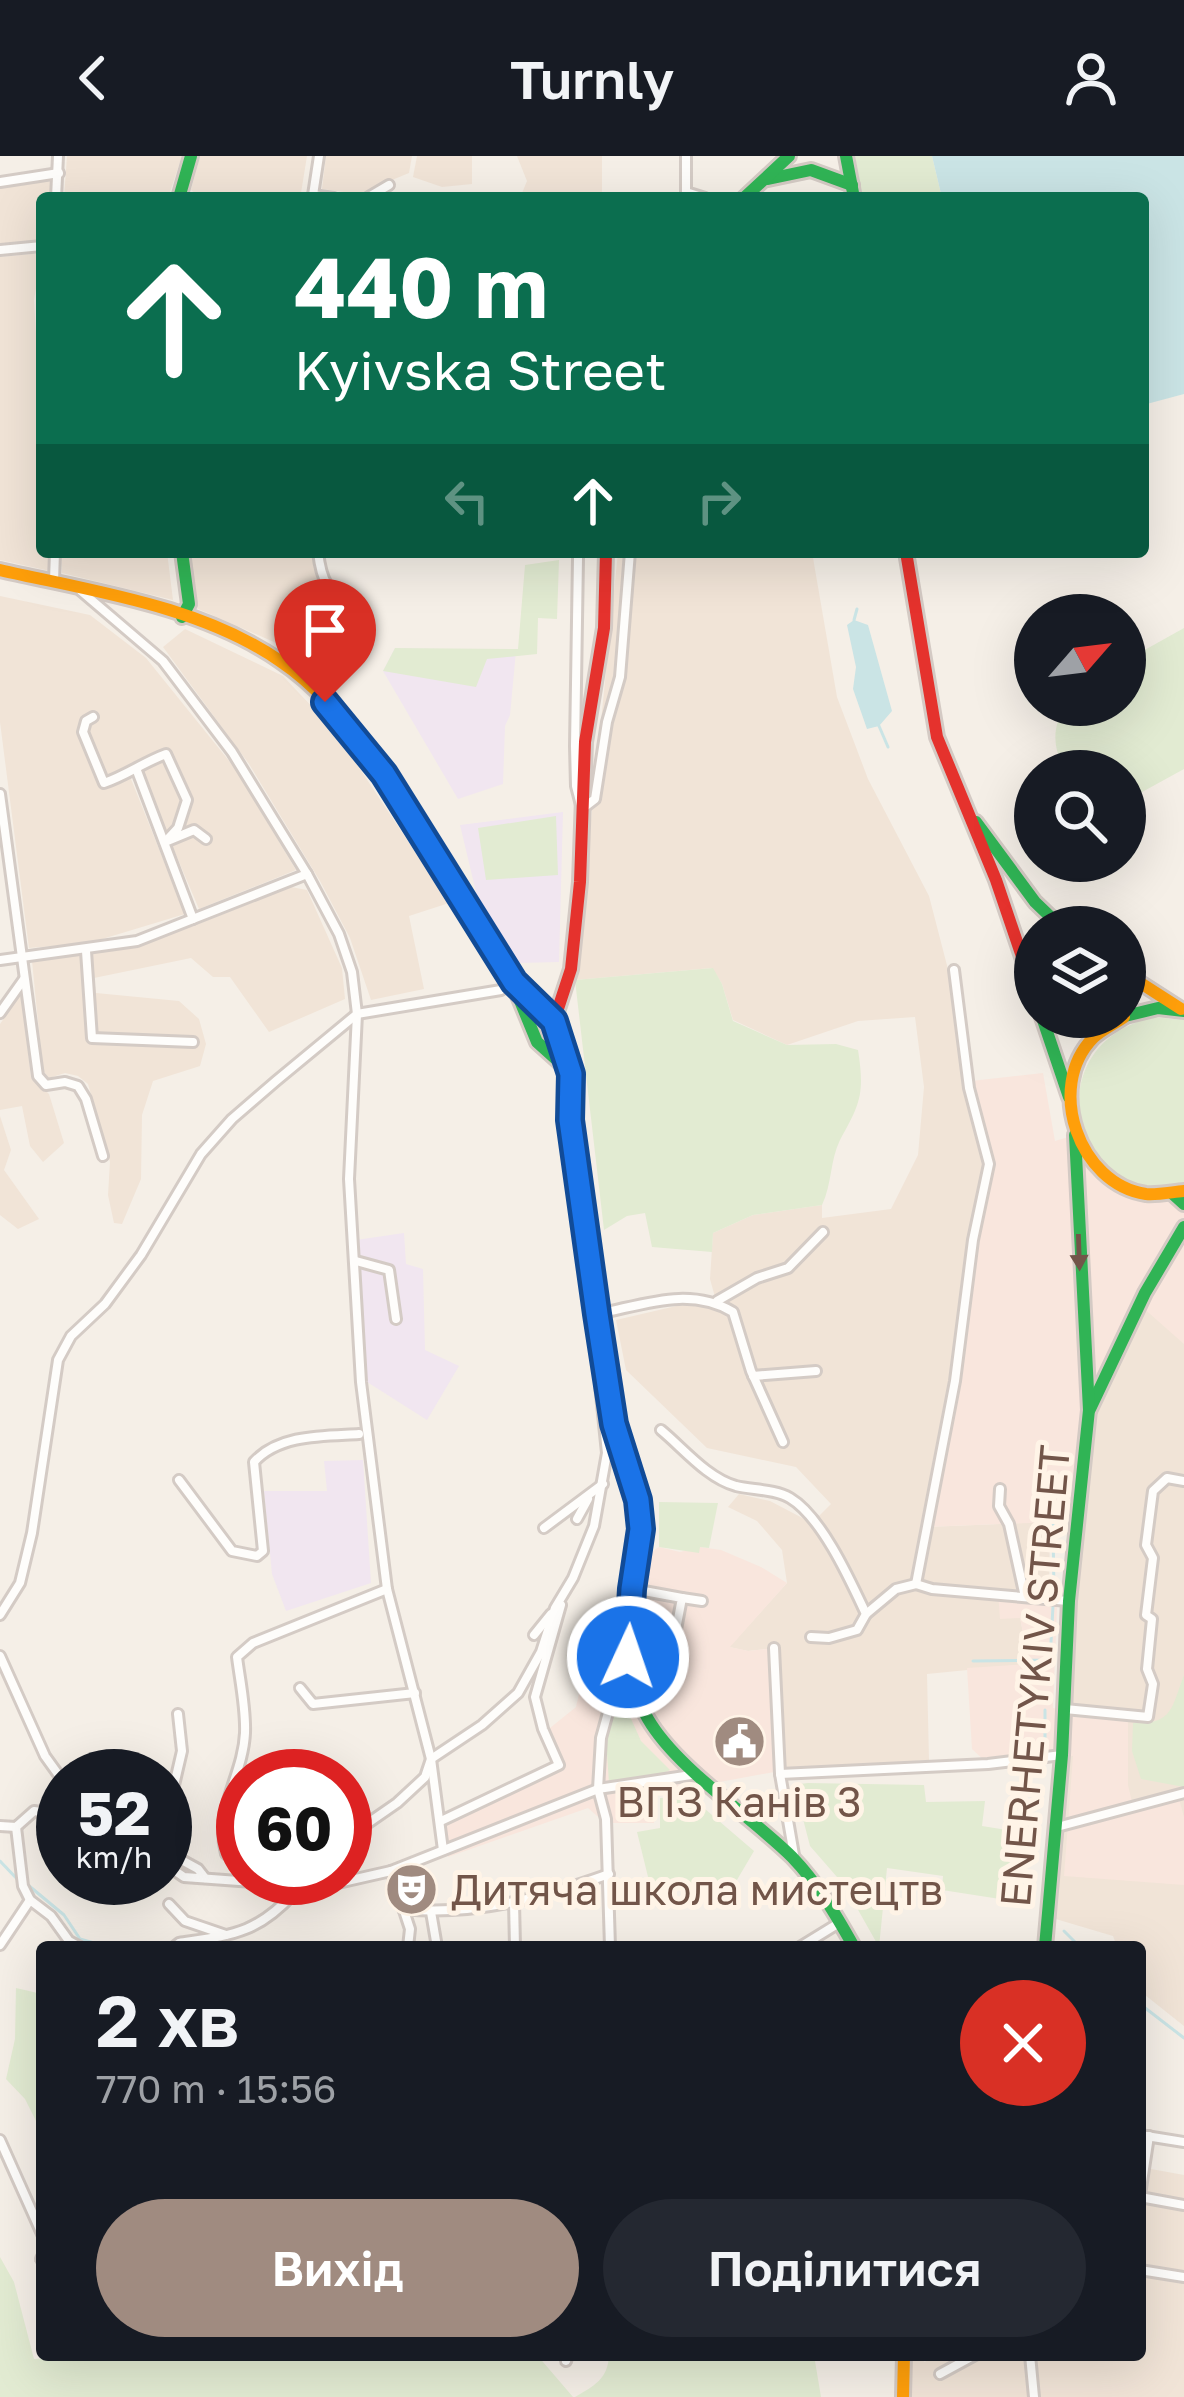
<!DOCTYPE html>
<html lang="uk">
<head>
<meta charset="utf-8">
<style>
  body { margin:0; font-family:"Golos Text",sans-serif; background:#242831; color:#f1f3f6; height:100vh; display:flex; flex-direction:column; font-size:45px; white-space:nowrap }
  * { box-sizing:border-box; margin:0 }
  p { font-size:39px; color:#9ea1a6 }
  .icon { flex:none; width:66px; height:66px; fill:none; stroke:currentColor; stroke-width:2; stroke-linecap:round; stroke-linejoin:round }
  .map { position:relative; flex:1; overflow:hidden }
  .drawer { position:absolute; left:36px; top:1785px; width:1110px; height:420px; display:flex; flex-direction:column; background:#171b24; border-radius:12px; box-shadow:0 12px 48px #0002 }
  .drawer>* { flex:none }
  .guide { position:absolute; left:36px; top:36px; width:1113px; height:366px; border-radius:12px; box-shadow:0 12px 48px #0002; background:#0b6e4f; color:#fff; overflow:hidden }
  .needle { width:78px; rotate:62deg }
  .tools { position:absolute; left:1014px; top:438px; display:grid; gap:24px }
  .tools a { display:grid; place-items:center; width:132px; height:132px; border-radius:50%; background:#171b24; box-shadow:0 12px 48px #0002; font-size:60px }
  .speed { position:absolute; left:36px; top:1593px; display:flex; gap:24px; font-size:60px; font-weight:700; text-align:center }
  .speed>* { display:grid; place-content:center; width:156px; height:156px; border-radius:50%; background:#171b24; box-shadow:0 12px 48px #0002; line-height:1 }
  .speed small { font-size:30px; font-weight:400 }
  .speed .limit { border:18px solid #d22; background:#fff; color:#111 }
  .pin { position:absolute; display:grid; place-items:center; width:102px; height:102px; color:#fff; margin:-123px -51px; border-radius:50% 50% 50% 0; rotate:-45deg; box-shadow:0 0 12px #0007 }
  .pin .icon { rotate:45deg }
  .me { position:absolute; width:132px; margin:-66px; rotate:3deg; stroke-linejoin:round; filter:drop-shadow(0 0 9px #0008) }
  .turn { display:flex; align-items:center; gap:42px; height:252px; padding:0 60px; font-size:54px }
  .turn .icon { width:156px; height:156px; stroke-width:2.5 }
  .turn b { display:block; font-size:84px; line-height:102px }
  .lanes { display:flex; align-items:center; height:114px; padding:0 60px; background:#0003; justify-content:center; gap:60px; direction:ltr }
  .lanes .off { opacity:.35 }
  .round { display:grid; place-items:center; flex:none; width:126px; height:126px; border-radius:63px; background:#242831 }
  .overview { display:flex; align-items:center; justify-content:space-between; height:204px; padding:0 60px }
  h1 { font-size:72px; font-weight:600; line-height:90px }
  .primary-button { display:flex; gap:24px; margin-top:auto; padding:24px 60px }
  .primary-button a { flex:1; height:138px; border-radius:72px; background:#a08b80; color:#fff; font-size:48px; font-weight:600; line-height:138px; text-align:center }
  .primary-button a+a { background:#242831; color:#f1f3f6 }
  header { display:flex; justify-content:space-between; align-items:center; height:156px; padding:0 60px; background:#171b24; font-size:54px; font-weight:600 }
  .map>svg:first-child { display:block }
  .residential { fill:#f1e4d7 }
  .commercial { fill:#f9e6dd }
  .education { fill:#f1e6f0 }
  .green { fill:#e2ebd2 }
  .water { fill:#cae4e5 }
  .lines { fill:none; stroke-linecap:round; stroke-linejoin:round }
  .stream { stroke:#cae4e5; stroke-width:3 }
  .street-casing { stroke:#d4cbc5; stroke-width:14 }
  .fast-casing { stroke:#d4cac4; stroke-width:18 }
  .slow-casing { stroke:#d4cac4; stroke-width:18 }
  .jam-casing { stroke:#d4cac4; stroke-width:18 }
  .street { stroke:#fefdfb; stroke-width:8 }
  .fast { stroke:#30b455; stroke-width:12 }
  .slow { stroke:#ff9f0a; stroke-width:12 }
  .jam { stroke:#e5322d; stroke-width:12 }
  .oneway { fill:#725549 }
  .route-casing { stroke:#114b97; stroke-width:30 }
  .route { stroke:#1a73e8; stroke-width:21 }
  .labels { text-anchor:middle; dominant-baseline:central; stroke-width:10; stroke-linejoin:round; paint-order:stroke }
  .street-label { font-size:42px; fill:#725549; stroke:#fff4e7 }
  .poi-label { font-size:42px; fill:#725549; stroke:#fff4e7 }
</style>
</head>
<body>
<header><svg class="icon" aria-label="back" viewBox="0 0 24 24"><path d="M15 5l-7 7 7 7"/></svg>Turnly<svg class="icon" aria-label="person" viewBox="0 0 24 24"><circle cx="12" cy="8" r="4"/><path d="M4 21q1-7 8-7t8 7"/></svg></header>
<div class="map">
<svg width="1184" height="2241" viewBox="0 0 1184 2241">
  <rect width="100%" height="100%" fill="#f5efe7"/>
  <g class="residential">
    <polygon points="67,0 182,0 168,42 64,42"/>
    <polygon points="200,0 307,0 301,37 297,42 201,42 191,34"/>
    <polygon points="326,0 412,0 409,17 358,38 322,33"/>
    <polygon points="417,0 472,0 472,28 442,31 413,21"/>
    <polygon points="517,0 602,0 602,39 520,42 527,25"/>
    <polygon points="51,25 49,42 42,42 42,84 0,88 0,32"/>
    <polygon points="42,97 34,144 42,278 42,396 49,396 50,415 0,404 0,101"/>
    <polygon points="61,396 167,396 173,444 62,417"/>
    <polygon points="189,396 325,396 321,502 310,511 283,490 196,452"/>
    <polygon points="618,396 812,396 837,541 868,623 929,740 950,821 989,1008 955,1226 926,1371 1050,1366 1049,1439 999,1436 1020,1461 1029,1508 927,1518 929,1604 785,1614 774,1492 748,1495 729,1491 787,1427 782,1394 757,1365 728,1351 739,1338 770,1345 812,1367 831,1348 796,1311 707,1292 626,1214 616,1164 715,1141 710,1123 713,1077 753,1059 822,1049 822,1062 891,1053 918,999 924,931 915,861 858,865 787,889 733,864 722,828 712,812 575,824"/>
    <polygon points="0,440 90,459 146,502 234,611 296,714 199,753 137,607 127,613 185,758 89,787 29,792 0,566"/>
    <polygon points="185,473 283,520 334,574 449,747 409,760 424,833 371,844 350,782 320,725 249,608 163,491"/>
    <polygon points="291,731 307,734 342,812 345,843 269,876 230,821 213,821 191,802 94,822 96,837 179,845 199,863 206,888 200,910 153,925 142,959 141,1023 122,1068 114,1067 108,1039 110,1006 88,928 78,920 65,917 49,922 43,915 32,805 193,770"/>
    <polygon points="21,838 31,921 49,938 64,987 43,1006 30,990 22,950 0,954 0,868"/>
    <polygon points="0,960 11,994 4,1014 39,1063 18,1073 0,1059"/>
    <polygon points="1184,1084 1184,1870 1140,1835 1140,1791 1117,1791 1113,1780 1049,1761 1089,1254 1145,1137"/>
    <polygon points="1140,2011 1184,2019 1184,2241 903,2241 904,2199 915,2199 925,2206 931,2199 1140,2199"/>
  </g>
  <g class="commercial">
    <polygon points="1043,917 1055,985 1075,979 1086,999 1141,1036 1173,1038 1184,1048 1184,1188 1141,1150 1089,1254 1078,1365 925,1371 955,1226 973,1084 989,1008 971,925"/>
    <polygon points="659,1391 680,1396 700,1391 721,1394 761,1411 787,1427 730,1491 748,1495 774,1492 785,1614 654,1638 654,1667 605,1667 588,1652 448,1701 445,1666 556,1615 540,1580 576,1551 587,1503 616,1509 631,1479 648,1398"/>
    <polygon points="998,1436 1049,1439 1057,1452 1053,1552 1128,1560 1128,1629 1132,1646 1178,1639 1184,1661 1184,1729 1064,1720 1073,1600 988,1608 972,1593 967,1512 1029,1508 1020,1462 1000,1463"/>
  </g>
  <g class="education">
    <polygon points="395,492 516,495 510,559 505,570 503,628 458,643 383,515"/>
    <polygon points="563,656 559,806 519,807 480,753 460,669"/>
    <polygon points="404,1077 406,1108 423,1113 425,1194 459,1210 427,1264 364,1224 356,1084"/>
    <polygon points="363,1304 371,1427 286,1455 272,1418 264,1335 327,1335 324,1305"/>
  </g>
  <g class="green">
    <polygon points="855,0 932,0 942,42 861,42"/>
    <polygon points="559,404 557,463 538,462 537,498 487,503 476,531 383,515 395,492 518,493 525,409"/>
    <path d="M 1184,472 L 1184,613 L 1133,641 L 1125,641 L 1125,615 L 1066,615 C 1052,592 1052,572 1065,549 L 1125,549 L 1125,505 Z"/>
    <polygon points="556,660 558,719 486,724 478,672"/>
    <path d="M 713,812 L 722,828 L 733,865 L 787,889 L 836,888 L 858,894 C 865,938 860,948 840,984 C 830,1004 832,1028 822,1049 L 753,1059 L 713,1077 L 712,1096 L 652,1091 L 645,1057 L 627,1060 L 604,1074 L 575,824 Z"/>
    <path d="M 1153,861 L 1184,864 L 1184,1028 C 1077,1055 1028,892 1153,861 Z"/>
    <polygon points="659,1346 718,1347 709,1392 700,1391 699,1397 659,1391"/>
    <path d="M 1184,1519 L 1184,1631 L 1141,1623 L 1132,1595 L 1133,1567 C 1173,1568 1171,1553 1184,1519 Z"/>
    <polygon points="624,1547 641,1585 670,1614 654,1622 609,1626 606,1584 614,1552"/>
    <polygon points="808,1627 924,1629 926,1646 985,1645 982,1670 1039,1679 1038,1690 1009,1707 1000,1743 942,1734 943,1720 887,1712 879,1791 844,1729 810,1690 796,1636 800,1628"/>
    <polygon points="691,1641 754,1695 731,1734 650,1729 637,1676 660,1672 660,1642"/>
    <polygon points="16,1832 42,1838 42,1977 25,1943 6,1923 15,1883"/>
    <polygon points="0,2101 14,2126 34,2203 81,2199 537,2199 573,2241 0,2241"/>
    <path d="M 609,2199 L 814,2199 L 821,2241 L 575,2241 C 594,2230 608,2223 609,2199 Z"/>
  </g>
  <g class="water">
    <polygon points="932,0 1184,0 1184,238 1143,249 1143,42 942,42"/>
    <polygon points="854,464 868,469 892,555 879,570 867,573 853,533 856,511 847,469"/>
  </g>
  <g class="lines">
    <g class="stream">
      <polyline points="854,464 857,453"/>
      <polyline points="879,570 888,591"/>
      <polyline points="1053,1369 1054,1439"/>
      <polyline points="973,1505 1050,1504 1053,1450"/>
      <polyline points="1045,1594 1045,1554"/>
      <polyline points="0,1705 19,1725"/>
      <polyline points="28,1729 64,1759 80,1783 108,1791"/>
      <polyline points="1064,1775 1080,1791"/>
      <polyline points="1140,1848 1184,1882"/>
      <polyline points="909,2241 910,2219"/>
    </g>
    <defs>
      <g id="street">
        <polyline points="686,0 686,36 705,42"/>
        <polyline points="0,26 59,17"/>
        <polyline points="313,39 319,0"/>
        <polyline points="313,39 334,42"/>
        <polyline points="56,42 58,0"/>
        <polyline points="367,42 389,29"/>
        <polyline points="0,94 42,90"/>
        <path d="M 318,396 C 321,422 327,440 354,445"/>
        <polyline points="578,402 575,590 576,630 582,653 595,643 607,566 620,521 630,396"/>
        <polyline points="54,425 55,396"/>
        <polyline points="81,435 163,505 232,596 307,718 339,778 352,816 357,858 349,1023 361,1226 387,1433 431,1603 443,1694"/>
        <path d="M 93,561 L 86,565 L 83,576 L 104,627 C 127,619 144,606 166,598 L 187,644 L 178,672 L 165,686 L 194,674 L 206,683"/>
        <polyline points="137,615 193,763"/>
        <polyline points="0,638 38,920 46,929 65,926 78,930 86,943 103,1000"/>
        <polyline points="86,795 92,882 193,886"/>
        <polyline points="0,804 137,785 307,718"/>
        <polyline points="0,857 24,823"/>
        <polyline points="356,1105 389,1114 396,1163"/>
        <polyline points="717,1145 757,1122 788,1112 823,1076"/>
        <path d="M 597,1158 C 644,1149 689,1130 733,1156 L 751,1215 L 783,1286"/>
        <polyline points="753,1220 816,1215"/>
        <path d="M 661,1274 C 683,1292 707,1322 736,1330 C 752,1334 775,1333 790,1342 C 822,1361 851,1426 866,1458 L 857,1474 L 829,1482 L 811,1481"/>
        <path d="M 179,1324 L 232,1395 L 257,1400 L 263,1395 L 254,1306 C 279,1278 325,1280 359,1278"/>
        <polyline points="1000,1333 999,1350 1009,1368 1025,1441"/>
        <polyline points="577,1363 588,1343"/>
        <polyline points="544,1372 603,1328"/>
        <polyline points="916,1428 955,1225 973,1084 989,1008 969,932 954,814"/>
        <polyline points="916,1428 932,1433 1068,1445"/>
        <polyline points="633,1433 682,1442 674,1484"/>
        <polyline points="682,1442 702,1445"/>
        <polyline points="866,1458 896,1433 916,1428"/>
        <polyline points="0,1459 20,1427 32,1377 58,1204 71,1180 105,1148 141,1099 201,998 232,963 276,925 357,858 501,834 513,826"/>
        <polyline points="534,1479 551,1458"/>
        <polyline points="774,1492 780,1618 794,1699"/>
        <polyline points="0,1500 45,1600 63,1625"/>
        <polyline points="300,1532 313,1548 415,1537"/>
        <polyline points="1065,1553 1148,1561 1153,1528 1147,1513 1152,1463 1146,1459 1153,1402 1146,1389 1153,1335 1167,1322 1184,1325"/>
        <polyline points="780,1618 988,1608 1062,1599"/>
        <polyline points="441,1665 559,1609 543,1573 535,1541 561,1449"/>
        <polyline points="165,1668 182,1595 178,1558"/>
        <polyline points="0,1670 16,1671 34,1655 63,1659"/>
        <polyline points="16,1671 23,1730 30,1744 51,1760 69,1785 80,1791"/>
        <polyline points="1057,1671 1184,1637"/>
        <polyline points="345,1683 397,1647 425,1621 431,1603 482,1569 518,1537 541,1496 555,1452 573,1422 594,1370 607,1297 600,1229 606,1217"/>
        <polyline points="165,1695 198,1713 205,1722"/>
        <path d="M 243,1707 L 226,1698 C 214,1653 243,1620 245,1577 C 246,1552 240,1525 237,1501 L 253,1487 L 387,1433"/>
        <polyline points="165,1708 184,1721 281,1728 294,1737 391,1715 598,1633 698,1618"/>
        <polyline points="391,1715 410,1773 408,1791"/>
        <polyline points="514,1746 515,1791"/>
        <polyline points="169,1748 185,1765 226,1779"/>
        <path d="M 403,1753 C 474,1760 542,1742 609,1718"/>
        <polyline points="431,1756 437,1791"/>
        <polyline points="0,1789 30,1744"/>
        <path d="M 174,1791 L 179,1787 C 231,1779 257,1778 294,1737"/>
        <polyline points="610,1791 606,1663 598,1633 601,1582 618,1520 628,1501"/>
        <polyline points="800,1791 839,1767"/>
        <polyline points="1140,1979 1184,1986"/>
        <polyline points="0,1984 42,2078"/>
        <polyline points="1140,2039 1149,1980"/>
        <polyline points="1140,2041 1184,2049"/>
        <polyline points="41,2103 42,2101"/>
        <polyline points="1140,2114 1184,2121"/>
        <polyline points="1030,2199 1034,2241"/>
        <polyline points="566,2205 568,2199"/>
        <polyline points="940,2218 975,2199"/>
      </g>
      <g id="fast">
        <polyline points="846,0 854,42"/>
        <polyline points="768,23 811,14 852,29"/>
        <polyline points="179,42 191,0"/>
        <polyline points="744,42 789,0"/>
        <polyline points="182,396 189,448 182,461"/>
        <polyline points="370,597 509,818 537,886 567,913"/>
        <polyline points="976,666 1035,746 1061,771"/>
        <path d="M 514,826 C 565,876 572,892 570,964 C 584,1063 595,1163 613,1261 C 620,1300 643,1336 641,1376 C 637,1438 613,1504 648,1563 C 677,1613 751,1660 792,1701 C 818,1728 836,1759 854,1791"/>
        <polyline points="1125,860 1158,852 1184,855"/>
        <polyline points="1042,861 1069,941"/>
        <polyline points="1173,1038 1184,1048"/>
        <polyline points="1090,1253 1145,1137 1184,1071"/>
        <polyline points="1045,1791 1062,1599 1069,1445 1089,1254 1075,979"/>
      </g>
      <g id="slow">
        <path d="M 0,414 C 92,435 201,450 280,505 C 316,529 344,563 370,597"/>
        <polyline points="1125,817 1181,853"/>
        <path d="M 1124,861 C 1114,868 1101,874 1093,882 C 1045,931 1079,1028 1146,1038 C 1158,1039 1172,1036 1184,1035"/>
        <polyline points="903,2241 904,2199"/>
      </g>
      <g id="jam">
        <polyline points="906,396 937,581 996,724 1035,839"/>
        <polyline points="554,865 571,813 580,726 585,586 604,472 606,396"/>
      </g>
    </defs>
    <use href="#street" class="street-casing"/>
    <use href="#fast" class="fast-casing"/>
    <use href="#slow" class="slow-casing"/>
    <use href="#jam" class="jam-casing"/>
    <use href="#street" class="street"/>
    <use href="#fast" class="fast"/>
    <use href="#slow" class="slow"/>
    <use href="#jam" class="jam"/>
  </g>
  <defs><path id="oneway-solid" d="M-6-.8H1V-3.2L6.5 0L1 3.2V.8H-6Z" transform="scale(3)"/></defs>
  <use class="oneway" href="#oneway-solid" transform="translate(1079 1096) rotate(88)"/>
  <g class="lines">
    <defs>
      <polyline id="route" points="325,546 384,618 514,826 554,865 571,918 570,964 597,1158 614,1268 638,1344 641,1373 632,1433 628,1501"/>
    </defs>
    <use href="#route" class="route-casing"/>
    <use href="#route" class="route"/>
  </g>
  <defs>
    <symbol id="civic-disc" viewBox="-11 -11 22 22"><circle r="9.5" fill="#a08b80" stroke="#fff4e7"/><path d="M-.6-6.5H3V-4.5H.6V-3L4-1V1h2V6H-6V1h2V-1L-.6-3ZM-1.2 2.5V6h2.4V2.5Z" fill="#fff"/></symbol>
    <symbol id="theatre-disc" viewBox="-11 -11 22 22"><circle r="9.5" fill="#a08b80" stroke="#fff4e7"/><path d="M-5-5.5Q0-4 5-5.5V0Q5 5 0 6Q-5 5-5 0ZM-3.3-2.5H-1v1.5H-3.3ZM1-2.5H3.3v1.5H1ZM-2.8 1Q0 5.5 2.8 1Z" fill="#fff"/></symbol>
  </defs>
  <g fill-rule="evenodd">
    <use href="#civic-disc" x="710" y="1556" width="59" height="59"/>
    <use href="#theatre-disc" x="382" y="1704" width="59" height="59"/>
  </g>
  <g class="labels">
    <g class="street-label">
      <text transform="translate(1034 1520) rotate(-85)">ENERHETYKIV STREET</text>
    </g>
    <g class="poi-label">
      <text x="739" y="1645">ВПЗ Канів 3</text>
      <text x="451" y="1733" text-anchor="start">Дитяча школа мистецтв</text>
    </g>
  </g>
</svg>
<div class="tools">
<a><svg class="needle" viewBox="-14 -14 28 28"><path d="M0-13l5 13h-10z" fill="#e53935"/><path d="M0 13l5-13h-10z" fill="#9ea1a6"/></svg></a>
<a><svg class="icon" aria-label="search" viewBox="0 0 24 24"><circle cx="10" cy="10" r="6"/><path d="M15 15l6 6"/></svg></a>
<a><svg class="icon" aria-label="layers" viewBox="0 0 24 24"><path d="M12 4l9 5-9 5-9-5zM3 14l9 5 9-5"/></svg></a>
</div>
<div class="speed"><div>52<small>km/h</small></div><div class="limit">60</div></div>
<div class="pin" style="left:325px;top:546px;background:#d93025"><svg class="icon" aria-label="arrive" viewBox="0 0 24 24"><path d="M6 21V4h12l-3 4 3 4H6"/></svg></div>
<svg class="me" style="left:628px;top:1501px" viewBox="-20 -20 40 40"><circle r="17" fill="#1a73e8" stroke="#fff" stroke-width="3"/><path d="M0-11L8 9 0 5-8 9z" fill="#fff"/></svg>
<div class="guide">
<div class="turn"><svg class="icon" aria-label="ahead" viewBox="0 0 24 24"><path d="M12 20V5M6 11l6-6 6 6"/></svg><div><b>440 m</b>Kyivska Street</div></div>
<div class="lanes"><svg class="icon off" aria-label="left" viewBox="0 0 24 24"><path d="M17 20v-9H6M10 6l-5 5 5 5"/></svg><svg class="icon" aria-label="ahead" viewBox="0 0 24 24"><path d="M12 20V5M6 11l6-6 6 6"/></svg><svg class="icon off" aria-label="right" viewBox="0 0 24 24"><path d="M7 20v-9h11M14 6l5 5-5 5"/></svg></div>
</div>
<section class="drawer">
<div class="overview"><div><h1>2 хв</h1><p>770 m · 15:56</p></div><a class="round" style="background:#d93025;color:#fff"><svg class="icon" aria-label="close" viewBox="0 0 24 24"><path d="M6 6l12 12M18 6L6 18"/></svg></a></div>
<div class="primary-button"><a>Вихід</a><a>Поділитися</a></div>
</section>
</div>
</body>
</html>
